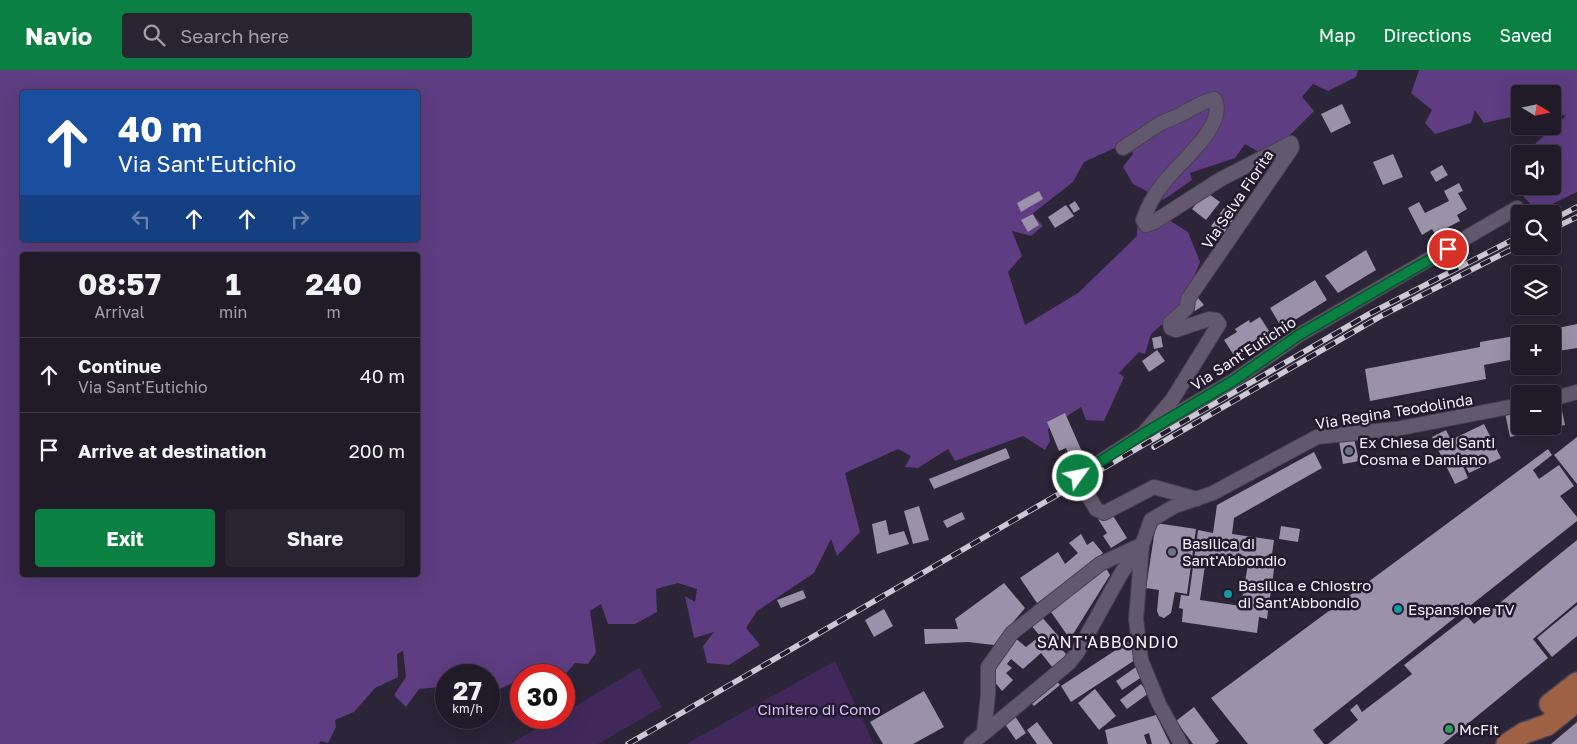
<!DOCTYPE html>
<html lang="en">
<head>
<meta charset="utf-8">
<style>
  body { margin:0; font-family:"Golos Text",sans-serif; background:#292431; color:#f1f3f6; height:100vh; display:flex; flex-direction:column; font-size:19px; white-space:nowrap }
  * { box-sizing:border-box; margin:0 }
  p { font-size:16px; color:#a2a1a8 }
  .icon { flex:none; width:28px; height:28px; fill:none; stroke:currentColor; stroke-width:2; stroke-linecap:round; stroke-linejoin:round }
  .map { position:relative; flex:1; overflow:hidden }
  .sheet { position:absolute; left:20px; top:182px; width:400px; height:325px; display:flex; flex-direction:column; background:#211b29; border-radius:5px; box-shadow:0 5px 20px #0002,0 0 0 1px #3e3946 }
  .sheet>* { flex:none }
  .banner { position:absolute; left:20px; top:20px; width:400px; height:152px; border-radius:5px; box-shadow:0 5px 20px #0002,0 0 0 1px #3e3946; background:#1a4fa0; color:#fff; overflow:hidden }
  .needle { width:32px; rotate:100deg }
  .buttons { position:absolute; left:1511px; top:15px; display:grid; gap:10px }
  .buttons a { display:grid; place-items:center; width:50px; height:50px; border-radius:5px; background:#211b29; box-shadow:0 5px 20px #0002,0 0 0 1px #3e3946; font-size:25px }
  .speed { position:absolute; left:435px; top:594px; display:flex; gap:10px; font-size:25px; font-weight:700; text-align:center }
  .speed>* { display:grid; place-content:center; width:65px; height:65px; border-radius:50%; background:#211b29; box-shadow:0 5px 20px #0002,0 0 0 1px #3e3946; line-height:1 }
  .speed small { font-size:12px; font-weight:400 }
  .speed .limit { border:8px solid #d22; background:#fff; color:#111 }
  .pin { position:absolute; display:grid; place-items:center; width:42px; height:42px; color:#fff; margin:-21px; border:2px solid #fff; border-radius:50%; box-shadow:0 1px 5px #0007 }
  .me { position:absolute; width:55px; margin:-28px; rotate:57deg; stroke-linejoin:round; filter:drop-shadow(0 0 4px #0008) }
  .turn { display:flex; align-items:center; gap:18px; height:105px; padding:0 15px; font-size:22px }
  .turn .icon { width:65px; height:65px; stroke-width:2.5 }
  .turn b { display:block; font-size:35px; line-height:42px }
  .lanes { display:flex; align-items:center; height:48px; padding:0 15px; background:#0003; justify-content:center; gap:25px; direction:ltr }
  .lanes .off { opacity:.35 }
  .eta { display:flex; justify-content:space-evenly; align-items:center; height:85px; text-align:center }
  .eta b { font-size:30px; font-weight:700; line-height:35px }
  .cta { display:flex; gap:10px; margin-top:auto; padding:10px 15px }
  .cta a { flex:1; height:58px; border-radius:5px; background:#0b8043; color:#fff; font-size:20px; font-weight:700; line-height:58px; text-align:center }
  .cta a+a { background:#292431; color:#f1f3f6 }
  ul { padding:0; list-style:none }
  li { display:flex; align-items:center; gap:15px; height:75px; padding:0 15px; border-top:1px solid #3e3946 }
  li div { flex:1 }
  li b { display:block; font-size:19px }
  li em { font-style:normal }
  header { display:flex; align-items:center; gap:30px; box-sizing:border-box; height:70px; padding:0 25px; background:#0b8043; color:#fff }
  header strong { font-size:24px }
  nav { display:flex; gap:28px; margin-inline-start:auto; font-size:18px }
  .search { width:350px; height:45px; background:#292431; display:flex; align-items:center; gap:12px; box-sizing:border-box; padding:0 18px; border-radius:5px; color:#a2a1a8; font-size:19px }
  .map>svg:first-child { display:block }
  .green { fill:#40295a }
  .forest { fill:#5e3d82; fill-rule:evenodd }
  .building { fill:#9b91a9; fill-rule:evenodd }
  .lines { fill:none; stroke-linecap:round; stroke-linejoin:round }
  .street-tunnel { stroke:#4a4355; stroke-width:14; stroke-dasharray:14 7; stroke-linecap:butt }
  .street-casing { stroke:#47404f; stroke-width:16 }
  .primary-casing { stroke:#47404f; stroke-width:24 }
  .street { stroke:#62596f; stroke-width:14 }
  .primary { stroke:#9e6143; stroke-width:21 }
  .rail-casing { stroke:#cdc9d4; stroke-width:5.5 }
  .rail { stroke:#231a2d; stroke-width:4; stroke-dasharray:11; stroke-linecap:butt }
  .route-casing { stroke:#07532c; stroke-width:12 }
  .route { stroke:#0b8043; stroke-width:9 }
  .worship-dot { fill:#6b7280; stroke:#231a2d; stroke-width:2 }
  .culture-dot { fill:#0f9aa8; stroke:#231a2d; stroke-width:2 }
  .leisure-dot { fill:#2e9e5b; stroke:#231a2d; stroke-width:2 }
  .labels { text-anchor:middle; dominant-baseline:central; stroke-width:5; stroke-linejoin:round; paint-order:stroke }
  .street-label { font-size:15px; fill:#f7f3fd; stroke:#231a2d }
  .poi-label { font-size:15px; fill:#f7f3fd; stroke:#231a2d; text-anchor:start }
  .park-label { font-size:15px; fill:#d6bcf8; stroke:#231a2d }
  .neighbourhood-label { font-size:16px; letter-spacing:1px; fill:#f7f3fd; stroke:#231a2d }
</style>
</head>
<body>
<header>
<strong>Navio</strong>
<div class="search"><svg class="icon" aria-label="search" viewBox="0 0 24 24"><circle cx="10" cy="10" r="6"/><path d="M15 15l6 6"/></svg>Search here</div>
<nav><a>Map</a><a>Directions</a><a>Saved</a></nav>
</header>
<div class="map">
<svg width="1577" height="674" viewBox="0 0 1577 674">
  <rect width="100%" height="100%" fill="#2c2437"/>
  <g class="green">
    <polygon points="835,591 874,674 686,674"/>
    <polygon points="639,598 662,637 598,674 510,674 555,648 564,648 564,643"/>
  </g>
  <g class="forest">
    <path d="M 0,0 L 1358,0 L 1356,7 L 1328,21 L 1313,14 L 1302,27 L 1314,41 L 1285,70 L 1262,84 L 1245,74 L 1235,88 L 1190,103 L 1192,110 L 1163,130 L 1133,114 L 1123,97 L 1133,84 L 1128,72 L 1084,92 L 1073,112 L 1032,144 L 1043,156 L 1031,166 L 1012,161 L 1022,186 L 1008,202 L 1025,255 L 1078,223 L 1137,166 L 1138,144 L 1153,140 L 1188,162 L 1200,192 L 1183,236 L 1151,264 L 1145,284 L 1139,282 L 1119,303 L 1124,307 L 1104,351 L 1086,350 L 1081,337 L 1048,359 L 1050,371 L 1045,380 L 1023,366 L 955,391 L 948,379 L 918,398 L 905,397 L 911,386 L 898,379 L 845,403 L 860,462 L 837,486 L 831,469 L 814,503 L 757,541 L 746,558 L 760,575 L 729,595 L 707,593 L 703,576 L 714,562 L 694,568 L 685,526 L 695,532 L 697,519 L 678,513 L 656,519 L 657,542 L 635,554 L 608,554 L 601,534 L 590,541 L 596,582 L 588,594 L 575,593 L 564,606 L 521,605 L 521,609 L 489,624 L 489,605 L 446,605 L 446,630 L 443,631 L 440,617 L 419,619 L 406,637 L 394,625 L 406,607 L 403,581 L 397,584 L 398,607 L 375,618 L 354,642 L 335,650 L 336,657 L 328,673 L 321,671 L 319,674 L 0,674 ZM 22,22 L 418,22 L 418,170 L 22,170 ZM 22,185 L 418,185 L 418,505 L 22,505 Z"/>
    <path d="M 1419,0 L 1577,0 L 1577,122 L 1538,141 C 1527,132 1511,116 1520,100 L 1520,116 L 1552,116 L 1552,84 L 1529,84 L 1535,74 L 1566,46 L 1553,43 L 1552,24 L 1520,24 L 1520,45 L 1484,53 L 1475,40 L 1471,53 L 1435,64 L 1425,53 L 1432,40 L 1411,23 Z"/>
  </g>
  <g class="building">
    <polygon points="1342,34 1351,53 1331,63 1321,44"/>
    <polygon points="1393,84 1403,107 1383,115 1373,92"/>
    <polygon points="1442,95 1448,105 1436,112 1430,102"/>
    <polygon points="1459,113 1463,121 1458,123 1467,139 1457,145 1460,151 1435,164 1432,159 1422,165 1408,138 1419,132 1425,143 1449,131 1444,121"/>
    <polygon points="1039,121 1043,129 1021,142 1017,133"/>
    <polygon points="1206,122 1220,132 1206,150 1192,139"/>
    <polygon points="1075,131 1080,139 1074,143 1069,135"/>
    <polygon points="1066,135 1074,146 1055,158 1048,147"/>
    <polygon points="1224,138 1239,150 1225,168 1211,156"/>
    <polygon points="1033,144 1039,155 1028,162 1021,150"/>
    <polygon points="1366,180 1376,200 1338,223 1325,206"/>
    <polygon points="1315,210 1327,230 1282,258 1270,238"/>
    <polygon points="1198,228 1204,235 1195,241 1190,234"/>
    <polygon points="1260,247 1271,264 1235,287 1224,270 1237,262 1235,259 1249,250 1250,253"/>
    <polygon points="1577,254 1577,278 1552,282 1552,264 1529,264"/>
    <polygon points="1520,265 1520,288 1484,295 1486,309 1370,331 1365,299 1480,277 1480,272"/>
    <polygon points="1161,266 1163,277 1154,279 1152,268"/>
    <polygon points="1157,280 1165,291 1149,302 1142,291"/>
    <polygon points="1560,331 1565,355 1510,367 1505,343 1520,340 1520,356 1552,356 1552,333"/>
    <polygon points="1065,343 1083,384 1065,398 1061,391 1069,385 1066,378 1059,381 1047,352"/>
    <polygon points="1484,354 1501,388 1469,403 1465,395 1463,396 1468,408 1455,414 1432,367 1446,360 1453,374 1455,373 1453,369"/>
    <polygon points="1577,367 1577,414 1554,385"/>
    <polygon points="1354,368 1359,391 1343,394 1339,371"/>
    <polygon points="1006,378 1010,388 934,419 929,409"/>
    <polygon points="1548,379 1552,385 1533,400 1539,409 1559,395 1574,416 1560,426 1577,447 1577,451 1313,660 1324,674 1248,674 1211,628"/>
    <path d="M 1314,382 L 1322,398 L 1234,448 L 1232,464 L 1274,470 L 1272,484 L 1276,485 L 1267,549 L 1259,547 L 1257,563 L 1182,552 L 1183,539 L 1179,538 L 1181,525 L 1189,526 L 1198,460 L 1213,463 L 1217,435 ZM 1206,488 L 1248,494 L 1241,536 L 1200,530 Z"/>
    <polygon points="919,436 929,470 913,474 904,441"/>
    <polygon points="1110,441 1127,468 1111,478 1103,466 1107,463 1098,449"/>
    <polygon points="962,442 965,449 947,458 943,451"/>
    <polygon points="886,450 889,465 904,461 909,474 877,484 872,454"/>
    <polygon points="1156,453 1196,459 1187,524 1175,522 1171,543 1164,548 1159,546 1157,541 1159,520 1146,518"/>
    <polygon points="1281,456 1300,459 1298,472 1279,469"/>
    <polygon points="1081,464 1087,475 1093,471 1103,483 1075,507 1037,533 1020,508 1058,482 1065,494 1078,483 1069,473"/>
    <polygon points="1577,470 1577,532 1533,569 1548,588 1443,674 1328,674 1358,650 1350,640 1357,634 1362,642 1412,604 1404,595 1467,546 1474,554"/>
    <polygon points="1106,498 1110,505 1070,569 1046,535"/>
    <polygon points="1004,513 1025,538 994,575 968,572 925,574 924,559 958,559 955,549"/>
    <polygon points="803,520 806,528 781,538 777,530"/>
    <polygon points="1577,535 1577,566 1552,587 1537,568"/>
    <polygon points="884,539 893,556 874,567 865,550"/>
    <polygon points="1040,545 1060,568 1056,573 1067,585 1053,598 1041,583 1023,599 1011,589 1007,594 1012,598 1006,603 1013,610 1002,621 990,606 1015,568 1026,577 1040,566 1030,554"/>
    <polygon points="1128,572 1138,588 1071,632 1061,616"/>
    <polygon points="1136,597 1142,607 1122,620 1116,611"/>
    <polygon points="1054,608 1060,615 1034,636 1028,629"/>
    <polygon points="1141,614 1149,623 1127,639 1120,630"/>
    <polygon points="1095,619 1116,646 1099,660 1078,633"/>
    <polygon points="924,621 944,657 913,674 883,674 870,652"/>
    <polygon points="1194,637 1219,671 1215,674 1193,674 1176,651"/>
    <polygon points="1013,643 1026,663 1016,670 1002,650"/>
    <polygon points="1156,645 1170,674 1152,674 1149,663 1144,665 1147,674 1108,674 1105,660"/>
    <polygon points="1037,652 1053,674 1037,674 1027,660"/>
    <polygon points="1577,652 1577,674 1551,674"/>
  </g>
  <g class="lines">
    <polyline class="street-tunnel" points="1078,406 1088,425"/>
    <defs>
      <g id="street">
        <polyline points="1552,329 1577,322"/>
        <polyline points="1154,357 1233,311 1299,265 1517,138"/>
        <path d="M 1078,406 L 1143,364 L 1172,330 L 1219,254 L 1216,250 L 1209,249 L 1176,260 L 1171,258 L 1170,253 L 1187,238 L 1188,229 L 1292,78 L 1291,73 L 1221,109 L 1154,152 L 1146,155 L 1143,150 C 1148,135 1155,123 1166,110 C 1180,92 1229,53 1214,29 L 1202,33 L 1180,45 L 1161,53 L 1123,78"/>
        <polyline points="1088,425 1096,439 1104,443 1154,417 1197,429"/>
        <polyline points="984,662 988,624 988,597 1012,563 1100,494 1141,475"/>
        <polyline points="971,674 1069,593 1077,583 1122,502 1141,476"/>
        <polyline points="1181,674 1159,634 1141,590 1136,549 1142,475 1151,450 1175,436 1213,423 1317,367 1396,359 1520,335"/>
      </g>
      <g id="primary">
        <polyline points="1550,634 1577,613"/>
        <polyline points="1507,674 1524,663 1547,655 1577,631"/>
      </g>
    </defs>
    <use href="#street" class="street-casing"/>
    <use href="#primary" class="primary-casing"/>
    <use href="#street" class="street"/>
    <use href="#primary" class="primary"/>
    <defs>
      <g id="rail">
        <polyline points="1552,150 1577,137"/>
        <polyline points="1552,159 1577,147"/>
        <polyline points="1154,377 1381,246 1520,175"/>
        <polyline points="628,674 1369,244 1520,166"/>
      </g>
    </defs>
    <use href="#rail" class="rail-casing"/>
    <use href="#rail" class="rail"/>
  </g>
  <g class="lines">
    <defs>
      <polyline id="route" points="1078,406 1143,364 1233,311 1299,265 1448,179"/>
    </defs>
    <use href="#route" class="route-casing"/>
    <use href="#route" class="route"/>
  </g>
  <g class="worship-dot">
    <circle cx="1349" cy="381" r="5"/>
    <circle cx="1172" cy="482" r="5"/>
  </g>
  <g class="culture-dot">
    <circle cx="1228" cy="524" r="5"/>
    <circle cx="1398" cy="539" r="5"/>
  </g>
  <circle class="leisure-dot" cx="1449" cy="659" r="5"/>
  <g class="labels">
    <g class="street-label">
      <text transform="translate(1237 129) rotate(-56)">Via Selva Fiorita</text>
      <text transform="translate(1243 283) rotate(-33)">Via Sant'Eutichio</text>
      <text transform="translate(1394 341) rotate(-9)">Via Regina Teodolinda</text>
    </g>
    <g class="poi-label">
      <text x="1359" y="372">Ex Chiesa dei Santi<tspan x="1359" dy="17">Cosma e Damiano</tspan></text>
      <text x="1182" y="473">Basilica di<tspan x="1182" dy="17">Sant'Abbondio</tspan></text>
      <text x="1238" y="515">Basilica e Chiostro<tspan x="1238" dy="17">di Sant'Abbondio</tspan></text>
      <text x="1408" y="539">Espansione TV</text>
      <text x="1459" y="659">McFit</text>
    </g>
    <g class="park-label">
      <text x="819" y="639">Cimitero di Como</text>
    </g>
    <g class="neighbourhood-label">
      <text x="1108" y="572">SANT'ABBONDIO</text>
    </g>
  </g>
</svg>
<div class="buttons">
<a><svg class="needle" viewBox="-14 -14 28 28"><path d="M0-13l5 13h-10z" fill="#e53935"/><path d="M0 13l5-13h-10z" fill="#a2a1a8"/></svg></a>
<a><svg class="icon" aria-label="sound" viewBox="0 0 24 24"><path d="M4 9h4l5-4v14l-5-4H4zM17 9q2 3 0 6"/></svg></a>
<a><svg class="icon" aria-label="search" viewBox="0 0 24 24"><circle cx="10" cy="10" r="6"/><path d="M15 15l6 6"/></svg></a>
<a><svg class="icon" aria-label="layers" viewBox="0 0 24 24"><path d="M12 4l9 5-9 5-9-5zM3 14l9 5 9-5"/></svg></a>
<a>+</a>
<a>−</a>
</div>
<div class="speed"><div>27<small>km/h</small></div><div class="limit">30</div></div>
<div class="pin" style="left:1448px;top:179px;background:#d93025"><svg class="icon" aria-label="arrive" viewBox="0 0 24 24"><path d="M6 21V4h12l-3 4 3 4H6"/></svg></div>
<svg class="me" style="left:1078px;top:406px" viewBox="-20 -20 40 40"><circle r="17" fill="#0b8043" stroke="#fff" stroke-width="3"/><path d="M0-11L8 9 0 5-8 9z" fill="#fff"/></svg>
<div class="banner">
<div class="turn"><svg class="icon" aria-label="ahead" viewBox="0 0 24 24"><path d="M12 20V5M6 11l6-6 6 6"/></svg><div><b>40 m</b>Via Sant'Eutichio</div></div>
<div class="lanes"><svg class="icon off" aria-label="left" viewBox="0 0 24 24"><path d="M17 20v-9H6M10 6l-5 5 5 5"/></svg><svg class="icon" aria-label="ahead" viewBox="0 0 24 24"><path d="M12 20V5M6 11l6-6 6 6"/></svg><svg class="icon" aria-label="ahead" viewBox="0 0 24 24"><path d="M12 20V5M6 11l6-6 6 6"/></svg><svg class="icon off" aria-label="right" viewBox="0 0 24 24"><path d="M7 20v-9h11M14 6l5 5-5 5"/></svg></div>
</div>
<section class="sheet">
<div class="eta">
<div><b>08:57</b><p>Arrival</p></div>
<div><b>1</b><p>min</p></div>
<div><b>240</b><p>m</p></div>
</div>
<ul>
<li><svg class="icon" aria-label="ahead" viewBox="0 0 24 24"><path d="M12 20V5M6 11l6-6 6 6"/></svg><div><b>Continue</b><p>Via Sant'Eutichio</p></div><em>40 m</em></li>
<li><svg class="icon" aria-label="arrive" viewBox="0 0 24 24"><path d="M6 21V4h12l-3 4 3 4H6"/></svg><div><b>Arrive at destination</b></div><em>200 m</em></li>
</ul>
<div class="cta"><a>Exit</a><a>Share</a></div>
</section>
</div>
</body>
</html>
